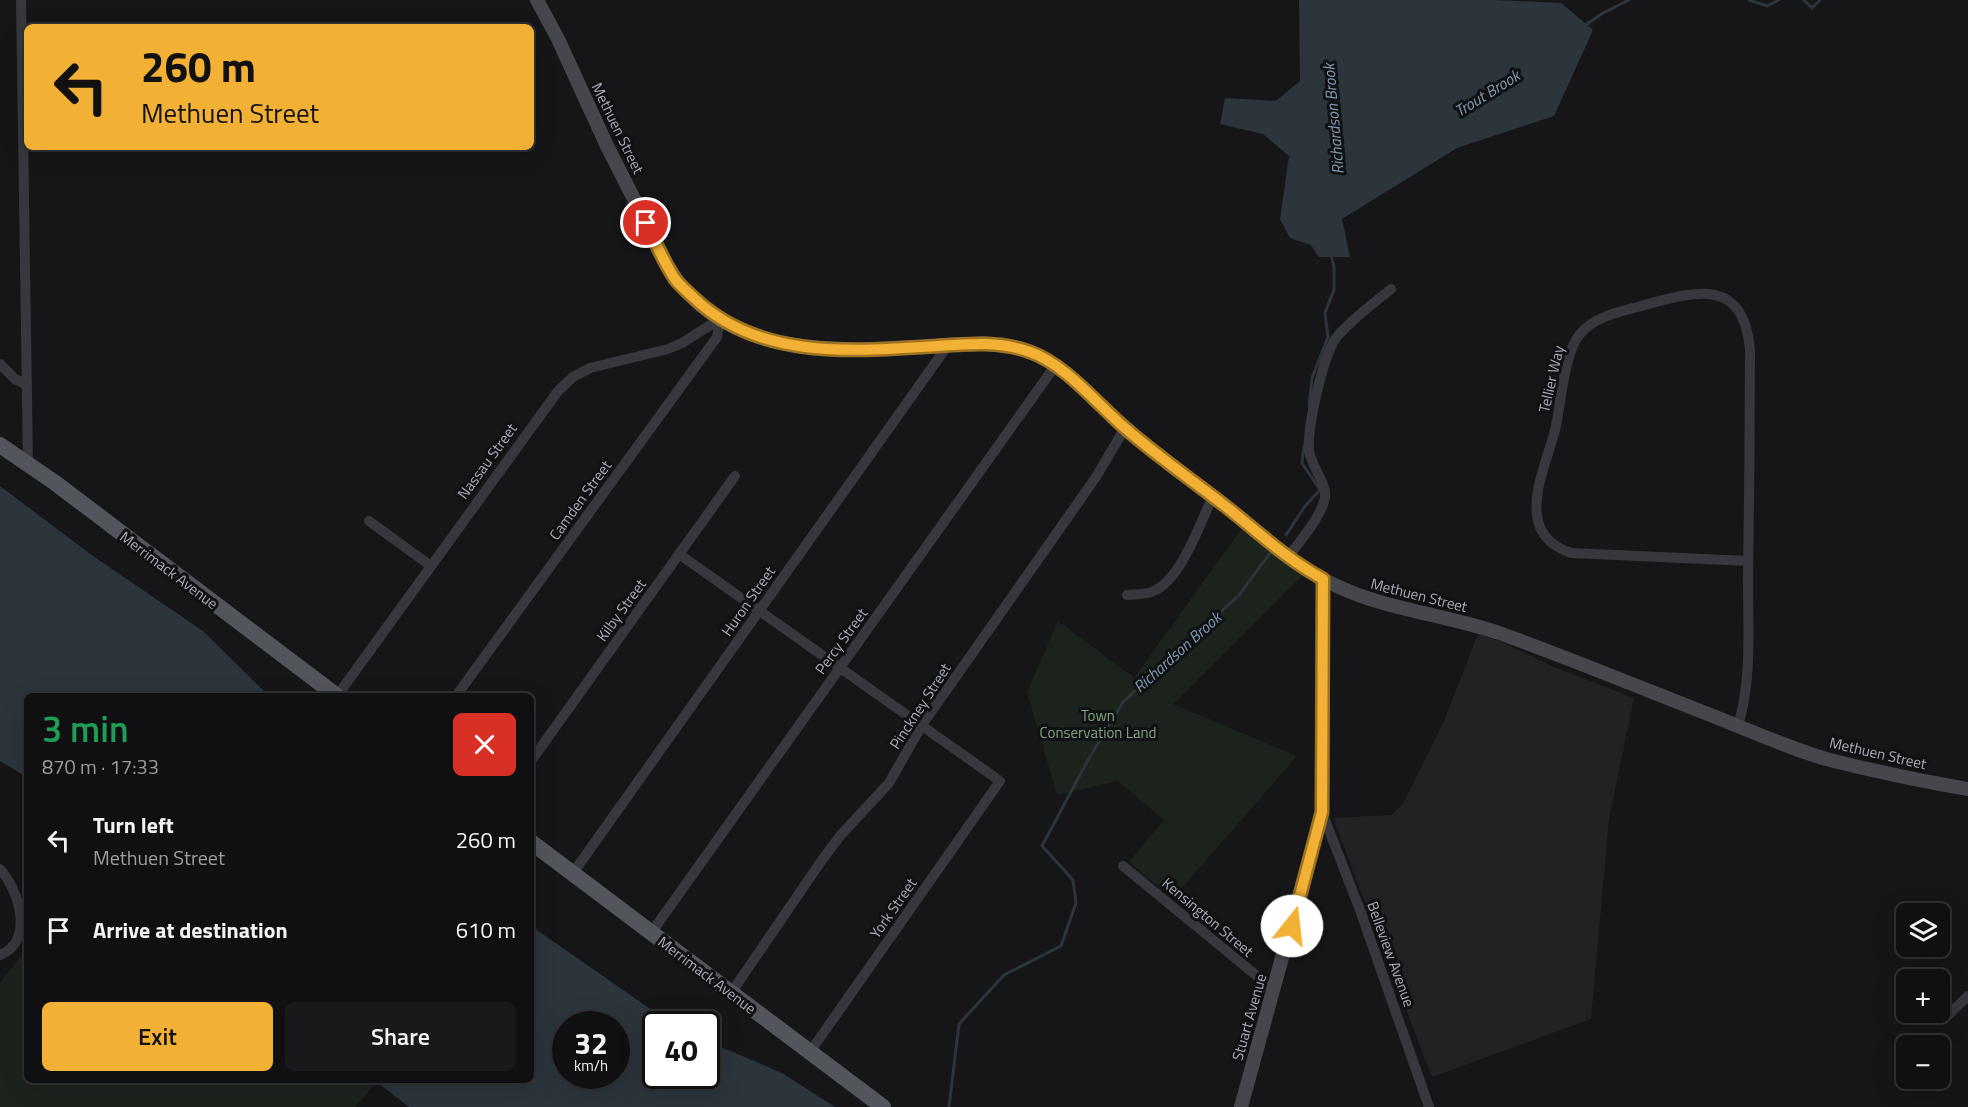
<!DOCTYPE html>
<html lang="en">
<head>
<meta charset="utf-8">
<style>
  body { margin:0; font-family:"Titillium Web",sans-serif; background:#19191b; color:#f1f3f6; height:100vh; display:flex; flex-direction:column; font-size:22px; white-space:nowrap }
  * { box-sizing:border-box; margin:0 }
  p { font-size:20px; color:#9c9d9f }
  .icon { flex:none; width:33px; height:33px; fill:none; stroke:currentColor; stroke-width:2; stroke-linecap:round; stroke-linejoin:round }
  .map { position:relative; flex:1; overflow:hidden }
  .sheet { position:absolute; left:24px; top:693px; width:510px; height:390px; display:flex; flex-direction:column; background:#101012; border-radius:9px; box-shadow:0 6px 24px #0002,0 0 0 2px #303032 }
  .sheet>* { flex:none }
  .guide { position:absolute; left:24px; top:24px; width:510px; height:126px; border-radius:9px; box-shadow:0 6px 24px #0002,0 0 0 2px #303032; background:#f2b134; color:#111; overflow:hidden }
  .tools { position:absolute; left:1896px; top:903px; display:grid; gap:12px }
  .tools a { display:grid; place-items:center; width:54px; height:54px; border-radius:9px; background:#101012; box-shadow:0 6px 24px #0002,0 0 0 2px #303032; font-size:30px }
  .speed { position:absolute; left:552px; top:1011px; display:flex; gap:12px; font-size:30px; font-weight:700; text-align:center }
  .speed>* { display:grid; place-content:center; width:78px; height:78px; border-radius:50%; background:#101012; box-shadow:0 6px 24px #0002,0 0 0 2px #303032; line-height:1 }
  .speed small { font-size:15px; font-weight:400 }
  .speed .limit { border:3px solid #111; border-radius:9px; background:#fff; color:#111 }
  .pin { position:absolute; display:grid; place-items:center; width:51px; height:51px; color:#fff; margin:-26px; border:3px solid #fff; border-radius:50%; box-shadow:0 2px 6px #0007 }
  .me { position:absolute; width:66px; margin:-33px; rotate:16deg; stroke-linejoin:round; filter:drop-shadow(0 0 4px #0008) }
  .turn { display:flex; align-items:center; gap:21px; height:126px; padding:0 18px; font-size:27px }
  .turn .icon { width:78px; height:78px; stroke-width:2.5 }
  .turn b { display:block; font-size:42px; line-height:51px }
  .round { display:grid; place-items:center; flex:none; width:63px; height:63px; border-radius:9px; background:#19191b }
  .overview { display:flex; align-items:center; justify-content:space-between; height:102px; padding:0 18px }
  h1 { font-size:36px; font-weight:600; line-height:45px; color:#1e9e55 }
  .primary-button { display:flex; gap:12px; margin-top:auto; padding:12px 18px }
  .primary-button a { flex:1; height:69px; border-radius:9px; background:#f2b134; color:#111; font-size:24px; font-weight:600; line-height:69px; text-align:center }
  .primary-button a+a { background:#19191b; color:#f1f3f6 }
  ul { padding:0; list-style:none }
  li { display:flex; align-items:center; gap:18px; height:90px; padding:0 18px }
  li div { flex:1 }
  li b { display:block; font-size:22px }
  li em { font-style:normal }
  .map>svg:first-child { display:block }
  .built { fill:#222225 }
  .green { fill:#1c231d }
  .water { fill:#2c353c; fill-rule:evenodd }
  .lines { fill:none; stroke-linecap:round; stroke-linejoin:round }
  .stream { stroke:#2c353c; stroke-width:3 }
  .street { stroke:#37383d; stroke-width:10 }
  .secondary { stroke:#45474d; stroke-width:14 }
  .primary { stroke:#53555c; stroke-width:16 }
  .route-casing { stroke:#9d7322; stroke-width:15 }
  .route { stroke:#f2b134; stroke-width:10 }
  .labels { text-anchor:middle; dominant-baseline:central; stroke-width:6; stroke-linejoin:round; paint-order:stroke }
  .street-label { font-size:15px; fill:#a8adb8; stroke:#111113 }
  .park-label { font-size:15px; fill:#7fa381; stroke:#111113 }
  .water-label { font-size:16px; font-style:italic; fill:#7f9bb3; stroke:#111113 }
</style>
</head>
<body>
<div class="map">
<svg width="1968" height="1107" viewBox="0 0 1968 1107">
  <rect width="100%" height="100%" fill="#161618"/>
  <polygon class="built" points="1478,634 1499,641 1559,669 1634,698 1609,819 1591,1019 1432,1077 1333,818 1392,815 1404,802 1444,721"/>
  <g class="green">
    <polygon points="1242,528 1302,576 1173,704 1297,756 1173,898 1129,862 1164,820 1118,781 1057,795 1027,692 1058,621 1134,678"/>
    <polygon points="27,948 27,1080 375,1080 377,1082 355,1107 0,1107 0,983"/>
  </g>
  <g class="water">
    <polygon points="1299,0 1494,0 1561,3 1593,30 1554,116 1457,148 1342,219 1350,257 1319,257 1311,245 1290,238 1280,219 1289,156 1263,134 1220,124 1225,98 1276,101 1300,81"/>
    <polygon points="0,486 93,556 203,631 269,696 27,696 27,777 0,761"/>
    <path d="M 531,926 L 672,1024 L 656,1024 L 656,1076 L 706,1076 L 707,1041 L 782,1073 L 835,1107 L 409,1107 L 377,1082 L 375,1080 L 531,1080 ZM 566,1024 L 616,1024 L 616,1076 L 566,1076 Z"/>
  </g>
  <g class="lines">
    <g class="stream">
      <polyline points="1749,0 1767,6 1779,0"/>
      <polyline points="1804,0 1812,8 1820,0"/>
      <polyline points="1584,26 1603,13 1629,0"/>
      <polyline points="1309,407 1312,378 1328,337 1325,313 1334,290 1334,267 1331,254"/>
      <polyline points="1286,535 1305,506 1320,490 1302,463 1304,446"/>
      <polyline points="949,1107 959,1024 1004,975 1061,946 1076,903 1073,880 1042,846 1088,760 1123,702 1239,595 1270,553"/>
    </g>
    <g class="street">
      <polyline points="21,0 28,464"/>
      <polyline points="0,364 15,379 27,385"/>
      <polyline points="369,521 431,566"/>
      <polyline points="679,554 1000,781 810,1052"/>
      <path d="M 1289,556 C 1300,541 1322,516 1325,497 C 1327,484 1311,466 1309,450 C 1307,428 1323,356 1336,338 C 1349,321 1374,303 1391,289"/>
      <path d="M 1127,595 C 1135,594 1147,595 1154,591 C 1182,578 1200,523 1213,496"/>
      <polyline points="337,696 558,391 573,377 590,368 668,349 682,343 720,319"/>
      <polyline points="456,696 717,337 720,319"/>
      <path d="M 1738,726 C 1752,679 1748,630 1748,581 C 1749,504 1750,426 1750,349 C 1743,275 1693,292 1641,306 C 1620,312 1595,316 1580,334 C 1577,338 1574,342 1573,346 C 1563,371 1561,400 1556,426 C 1550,453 1533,488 1537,515 C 1539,535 1553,547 1571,553 L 1748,561"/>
      <polyline points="531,761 735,476"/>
      <polyline points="1322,812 1360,910 1429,1107"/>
      <polyline points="1123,866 1274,990"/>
      <path d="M 0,869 C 19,890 35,941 0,955"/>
      <polyline points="573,873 948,345"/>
      <polyline points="651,933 1055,366"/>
      <polyline points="731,993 822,860 840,836 889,783 922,725 1096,477 1125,428"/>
      <polyline points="1948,1015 1968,996"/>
    </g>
    <g class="secondary">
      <path d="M 537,0 L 558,39 L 607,146 L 669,268 C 725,359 838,352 931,346 C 964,344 999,339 1031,352 C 1066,366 1098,405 1127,429 C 1160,458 1195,482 1230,509 C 1258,532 1285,557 1316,575 C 1374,610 1440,612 1502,634 C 1574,660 1646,690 1718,718 C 1753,732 1789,748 1826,759 C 1873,771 1920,781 1968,789"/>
      <polyline points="1241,1107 1322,812 1323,579"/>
    </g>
    <g class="primary">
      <polyline points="0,445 54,482 337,696"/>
      <polyline points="531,842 883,1107"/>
    </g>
  </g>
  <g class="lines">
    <defs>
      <path id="route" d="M 646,223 C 655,241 663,261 675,279 C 680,286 688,292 694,298 C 756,357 843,352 922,347 C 958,345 995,339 1030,352 C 1065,364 1097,404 1125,428 C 1158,457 1195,482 1229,509 C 1259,533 1289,561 1323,579 L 1322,812 L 1292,926"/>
    </defs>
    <use href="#route" class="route-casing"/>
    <use href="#route" class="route"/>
  </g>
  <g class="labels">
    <g class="street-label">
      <text transform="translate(618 128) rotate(64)">Methuen Street</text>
      <text transform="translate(1551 379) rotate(-77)">Tellier Way</text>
      <text transform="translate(487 461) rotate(-54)">Nassau Street</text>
      <text transform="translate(580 500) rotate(-54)">Camden Street</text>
      <text transform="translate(169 570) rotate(37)">Merrimack Avenue</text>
      <text transform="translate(1419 595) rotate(14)">Methuen Street</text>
      <text transform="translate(748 601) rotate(-55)">Huron Street</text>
      <text transform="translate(621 610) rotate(-54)">Kilby Street</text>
      <text transform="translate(841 641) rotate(-54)">Percy Street</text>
      <text transform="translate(920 706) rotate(-57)">Pinckney Street</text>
      <text transform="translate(1878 753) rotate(13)">Methuen Street</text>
      <text transform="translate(893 908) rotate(-55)">York Street</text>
      <text transform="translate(1208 917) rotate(40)">Kensington Street</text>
      <text transform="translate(1391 954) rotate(70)">Belleview Avenue</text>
      <text transform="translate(707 975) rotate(37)">Merrimack Avenue</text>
      <text transform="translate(1249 1017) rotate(-74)">Stuart Avenue</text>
    </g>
    <g class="park-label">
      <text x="1098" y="715">Town<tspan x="1098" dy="17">Conservation Land</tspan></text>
    </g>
    <g class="water-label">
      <text transform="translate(1487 93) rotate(-32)">Trout Brook</text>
      <text transform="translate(1333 119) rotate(-95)">Richardson Brook</text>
      <text transform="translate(1177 652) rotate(-42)">Richardson Brook</text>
    </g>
  </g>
</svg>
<div class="tools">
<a><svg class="icon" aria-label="layers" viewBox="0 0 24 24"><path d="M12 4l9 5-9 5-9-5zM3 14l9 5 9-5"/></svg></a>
<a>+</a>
<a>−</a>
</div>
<div class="speed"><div>32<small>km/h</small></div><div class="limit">40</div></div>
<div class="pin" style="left:646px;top:223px;background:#d93025"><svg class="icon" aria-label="arrive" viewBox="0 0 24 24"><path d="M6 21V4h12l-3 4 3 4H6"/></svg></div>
<svg class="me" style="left:1292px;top:926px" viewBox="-20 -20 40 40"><circle r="19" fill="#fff"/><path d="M0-13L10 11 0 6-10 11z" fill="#f2b134"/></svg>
<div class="guide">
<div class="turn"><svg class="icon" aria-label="left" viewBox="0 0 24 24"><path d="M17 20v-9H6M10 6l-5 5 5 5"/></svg><div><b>260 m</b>Methuen Street</div></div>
</div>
<section class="sheet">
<div class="overview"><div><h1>3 min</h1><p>870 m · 17:33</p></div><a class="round" style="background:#d93025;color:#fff"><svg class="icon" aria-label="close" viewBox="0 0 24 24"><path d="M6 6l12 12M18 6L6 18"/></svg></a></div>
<ul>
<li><svg class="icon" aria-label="left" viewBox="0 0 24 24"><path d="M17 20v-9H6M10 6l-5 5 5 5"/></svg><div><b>Turn left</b><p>Methuen Street</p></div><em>260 m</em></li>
<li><svg class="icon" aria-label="arrive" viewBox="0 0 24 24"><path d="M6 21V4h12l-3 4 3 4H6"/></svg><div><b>Arrive at destination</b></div><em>610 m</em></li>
</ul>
<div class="primary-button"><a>Exit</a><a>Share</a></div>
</section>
</div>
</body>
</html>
